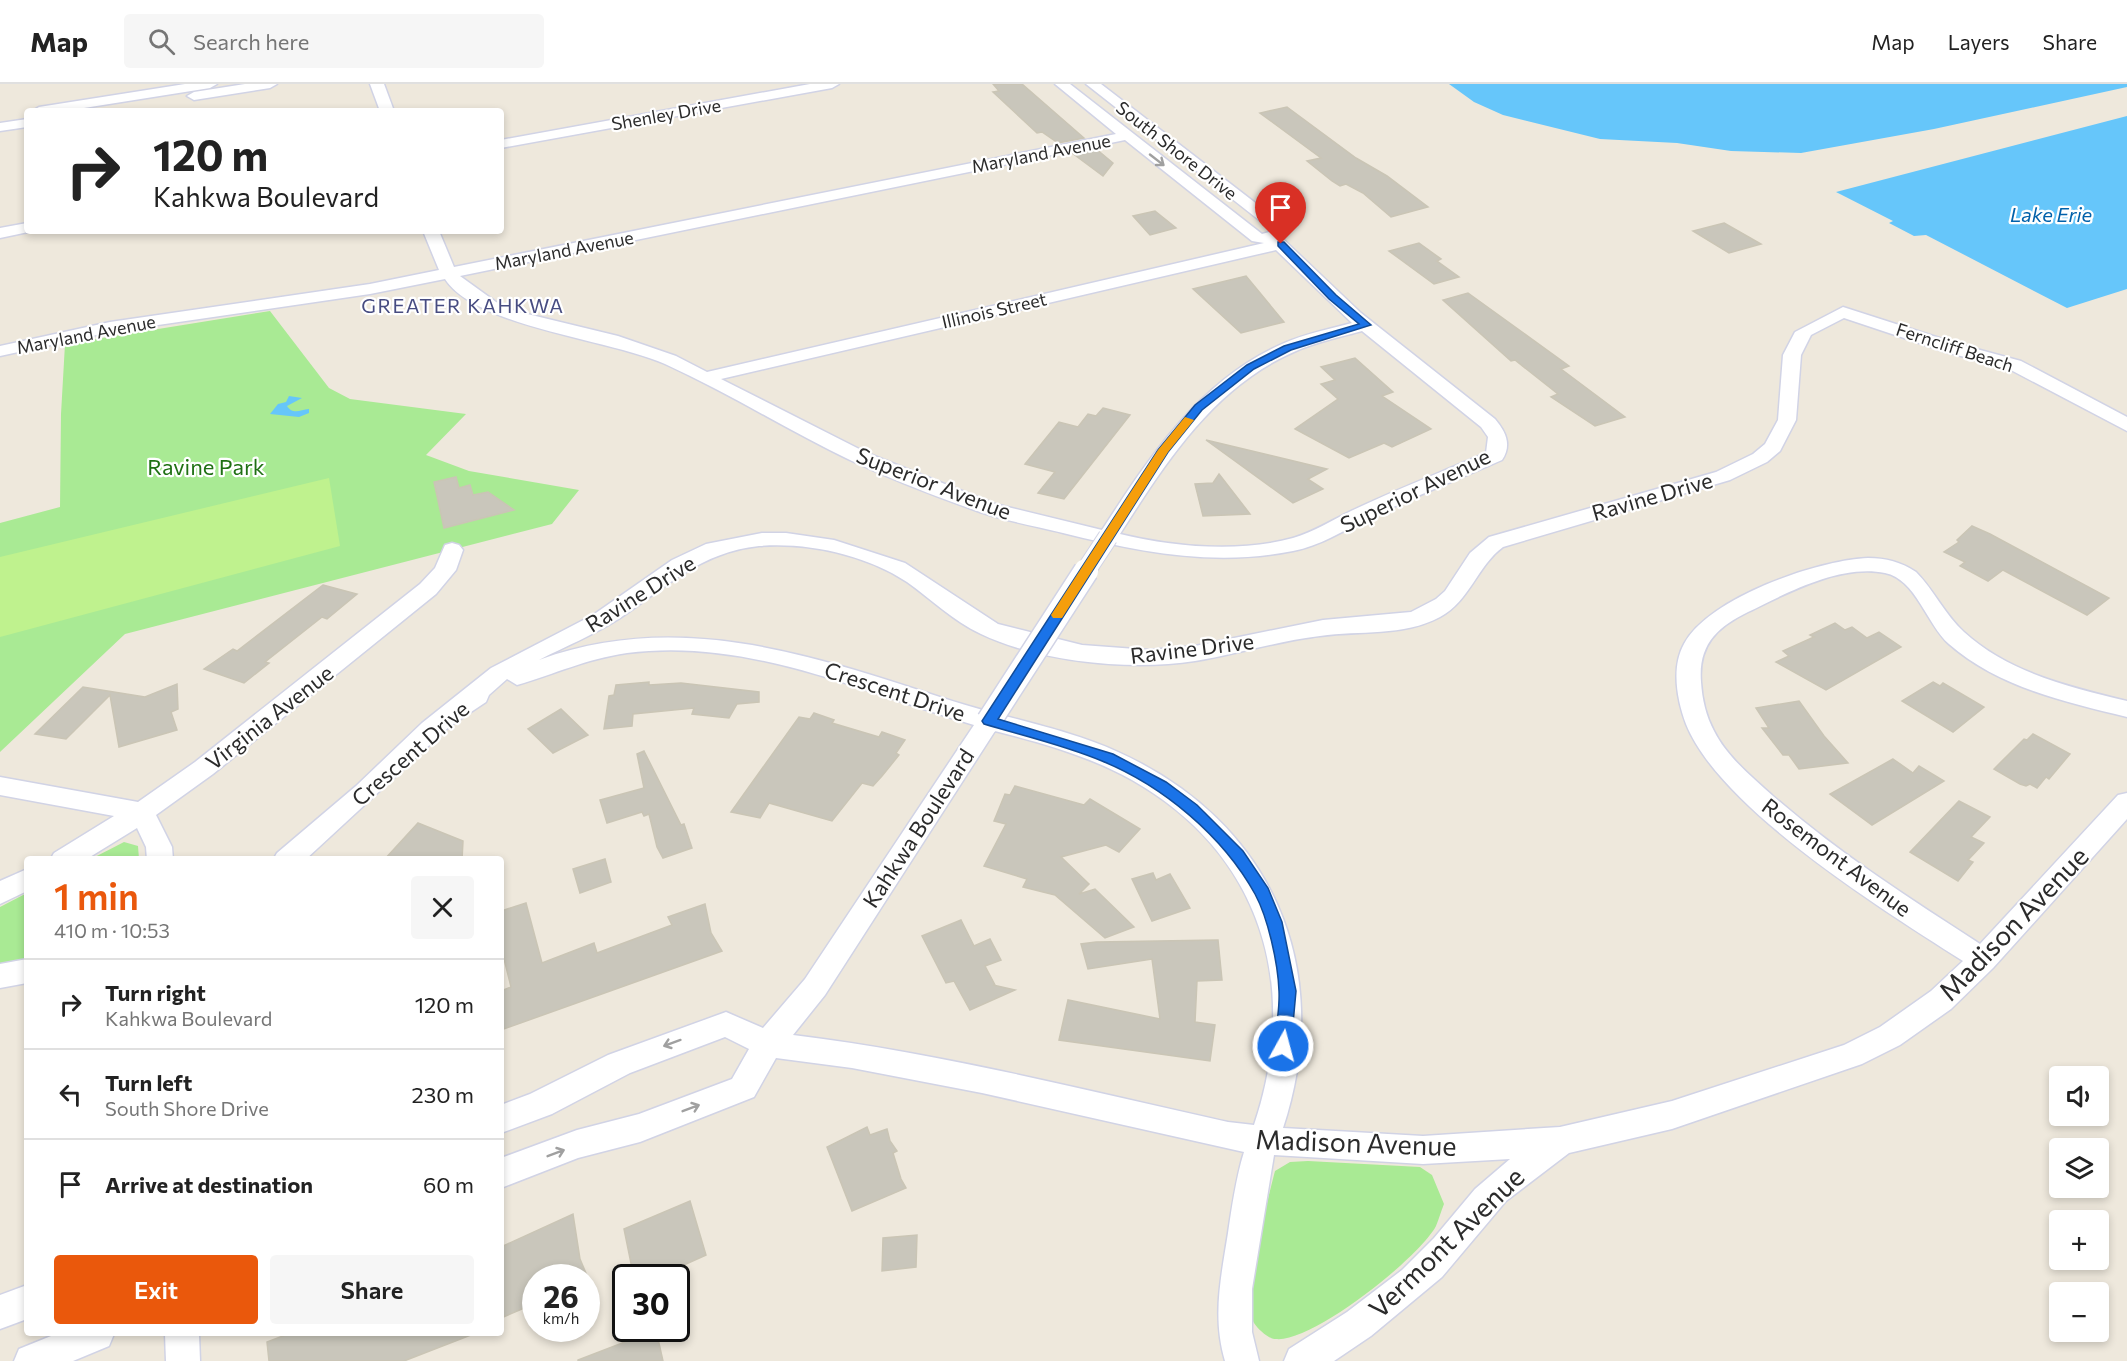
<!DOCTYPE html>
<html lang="en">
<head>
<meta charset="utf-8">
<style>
  body { margin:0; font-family:Commissioner,sans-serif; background:#f6f6f6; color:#222; height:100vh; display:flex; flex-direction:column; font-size:22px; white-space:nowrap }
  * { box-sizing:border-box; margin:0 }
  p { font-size:20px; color:#767676 }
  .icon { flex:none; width:33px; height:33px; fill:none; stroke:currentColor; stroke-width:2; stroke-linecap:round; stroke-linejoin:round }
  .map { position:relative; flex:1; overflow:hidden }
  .sheet { position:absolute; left:24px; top:772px; width:480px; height:480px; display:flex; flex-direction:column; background:#fff; border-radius:6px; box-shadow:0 3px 9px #0003 }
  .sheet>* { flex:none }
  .banner { position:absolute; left:24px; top:24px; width:480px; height:126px; border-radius:6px; box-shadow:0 3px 9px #0003; background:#fff; color:#222; overflow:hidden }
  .buttons { position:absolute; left:2049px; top:982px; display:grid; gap:12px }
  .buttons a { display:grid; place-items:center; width:60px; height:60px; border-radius:6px; background:#fff; box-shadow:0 3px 9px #0003; font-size:30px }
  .speed { position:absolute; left:522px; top:1180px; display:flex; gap:12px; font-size:30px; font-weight:700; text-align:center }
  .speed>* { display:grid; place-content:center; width:78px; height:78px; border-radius:50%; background:#fff; box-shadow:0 3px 9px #0003; line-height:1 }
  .speed small { font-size:15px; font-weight:400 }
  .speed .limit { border:3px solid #111; border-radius:9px; background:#fff; color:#111 }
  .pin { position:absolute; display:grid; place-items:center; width:51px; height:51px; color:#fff; margin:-62px -26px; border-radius:50% 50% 50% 0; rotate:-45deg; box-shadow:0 0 6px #0007 }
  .pin .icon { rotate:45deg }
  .me { position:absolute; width:66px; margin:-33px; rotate:7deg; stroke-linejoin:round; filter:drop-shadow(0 0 4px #0008) }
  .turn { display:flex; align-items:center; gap:21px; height:126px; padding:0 30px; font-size:27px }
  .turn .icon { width:78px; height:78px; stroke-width:2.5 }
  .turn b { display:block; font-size:42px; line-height:51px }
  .round { display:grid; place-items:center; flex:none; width:63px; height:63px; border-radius:6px; background:#f6f6f6 }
  .summary { display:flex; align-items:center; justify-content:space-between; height:102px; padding:0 30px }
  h1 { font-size:36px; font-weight:600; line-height:45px; color:#ea580c }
  .button { display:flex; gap:12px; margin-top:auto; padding:12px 30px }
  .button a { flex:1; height:69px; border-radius:6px; background:#ea580c; color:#fff; font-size:24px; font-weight:600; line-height:69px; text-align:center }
  .button a+a { background:#f6f6f6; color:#222 }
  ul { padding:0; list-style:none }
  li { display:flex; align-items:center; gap:18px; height:90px; padding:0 30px; border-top:2px solid #e0e0e0 }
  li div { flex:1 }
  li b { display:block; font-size:22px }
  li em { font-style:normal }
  header { display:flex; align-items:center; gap:36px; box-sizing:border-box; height:84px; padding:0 30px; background:#fff; border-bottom:2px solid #e0e0e0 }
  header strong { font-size:28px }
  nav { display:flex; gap:33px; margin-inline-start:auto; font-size:21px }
  .search { width:420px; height:54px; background:#f6f6f6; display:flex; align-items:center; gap:15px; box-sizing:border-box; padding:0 21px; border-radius:6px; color:#767676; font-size:22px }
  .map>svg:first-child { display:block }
  .green { fill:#a9ea94 }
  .pitch { fill:#bff28e }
  .water { fill:#66c6fa }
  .building { fill:#c9c6bb; stroke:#cac5b5; stroke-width:1.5 }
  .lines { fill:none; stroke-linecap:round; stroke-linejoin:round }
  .minor-casing { stroke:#d1d3e5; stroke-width:3 }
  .minor { fill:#fff; fill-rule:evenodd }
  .minor-bridge-far1-casing { stroke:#d1d3e5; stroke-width:21; stroke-linecap:butt }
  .minor-bridge-casing { stroke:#d1d3e5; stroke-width:27; stroke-linecap:butt }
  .minor-bridge-far1 { stroke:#fff; stroke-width:19 }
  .minor-bridge { stroke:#fff; stroke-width:24 }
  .oneway { stroke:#a0a0a0 }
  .route { fill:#1a73e8; stroke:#114b97; stroke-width:1.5 }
  .slow { fill:#f59e0b }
  .labels { text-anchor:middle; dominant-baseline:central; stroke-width:4.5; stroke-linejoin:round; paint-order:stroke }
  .far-street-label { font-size:18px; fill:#2b2b2b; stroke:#fff }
  .far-water-label { font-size:20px; font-style:italic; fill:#0161aa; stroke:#fff }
  .far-neighbourhood-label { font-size:20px; letter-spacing:1.5px; fill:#474c81; stroke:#fff }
  .park-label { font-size:22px; fill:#1f7013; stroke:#fff }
  .street-label { font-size:22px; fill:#2b2b2b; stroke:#fff }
  .near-street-label { font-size:27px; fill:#2b2b2b; stroke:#fff }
</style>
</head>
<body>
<header>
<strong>Map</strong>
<div class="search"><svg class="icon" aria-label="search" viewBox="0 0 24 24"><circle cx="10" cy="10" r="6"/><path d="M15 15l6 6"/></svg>Search here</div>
<nav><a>Map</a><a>Layers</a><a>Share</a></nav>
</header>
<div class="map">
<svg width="2127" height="1277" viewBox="0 0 2127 1277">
  <rect width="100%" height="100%" fill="#eee8dc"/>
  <g class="green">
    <polygon points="270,227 329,304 350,315 466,330 426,371 469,387 579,406 552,440 125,550 0,668 0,439 60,423 61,330 65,260"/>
    <polygon points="124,758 138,762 139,775 91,775"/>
    <polygon points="27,809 27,874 0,880 0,823"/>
    <path d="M 1308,1077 L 1420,1083 L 1432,1091 L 1444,1120 C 1441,1127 1439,1135 1436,1142 C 1419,1174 1312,1259 1276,1255 C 1268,1255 1258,1245 1254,1239 C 1241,1219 1268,1114 1275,1087 L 1290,1078 Z"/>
  </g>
  <polygon class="pitch" points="329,394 340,462 0,553 0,473"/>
  <g class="water">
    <polygon points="1449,0 2127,0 2127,3 1934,45 1801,69 1731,67 1677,59 1600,55 1503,31 1474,18"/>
    <polygon points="2127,32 2127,205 2067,224 1926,151 1914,152 1889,139 1893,137 1836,108"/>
    <path d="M 289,312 L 302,314 L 287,322 C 293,331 300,326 309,325 L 309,329 L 299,333 L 270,330 L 278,320 L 286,318 Z"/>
  </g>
  <g class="building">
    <polygon points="993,0 1022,0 1084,54 1058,59 1042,48 1037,49 993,8 999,7"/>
    <polygon points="1287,23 1356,74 1387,92 1428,123 1391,133 1363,109 1346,100 1340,102 1332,97 1307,77 1321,74 1260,29"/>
    <polygon points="1095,64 1113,79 1103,92 1072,69"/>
    <polygon points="1155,127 1176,144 1150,151 1133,132"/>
    <polygon points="1724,139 1761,160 1729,169 1693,147"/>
    <polygon points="1419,159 1441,175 1437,177 1459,193 1434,200 1389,167"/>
    <polygon points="1246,192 1284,238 1241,249 1193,205"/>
    <polygon points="1468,209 1569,282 1561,285 1625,333 1595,342 1551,313 1558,310 1515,276 1511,277 1443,216"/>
    <polygon points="1355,274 1393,308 1382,312 1431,345 1392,363 1384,359 1349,374 1295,345 1338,315 1321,300 1335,296 1321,283"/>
    <polygon points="1103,324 1130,331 1064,415 1038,409 1055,388 1025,380 1059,338 1078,343 1088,330 1096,332"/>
    <polygon points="1206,356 1327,385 1308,395 1323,405 1293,419"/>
    <polygon points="1219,390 1250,430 1203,432 1195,400 1213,399"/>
    <polygon points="456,393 459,404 470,401 473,411 488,408 514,426 444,444 434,398"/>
    <polygon points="1972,442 1990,450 2109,514 2087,531 2003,486 1988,497 1960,482 1965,478 1944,468 1959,458 1957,456"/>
    <polygon points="323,501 357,510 327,535 322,533 265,578 269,579 244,599 204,585 233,565 237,567"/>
    <polygon points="1835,539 1845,546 1852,543 1867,554 1879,548 1901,563 1826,606 1776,578 1789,572 1783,567 1814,553 1810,551"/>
    <polygon points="649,598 649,601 681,599 759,608 759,618 737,620 729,634 692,630 694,624 633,630 632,642 604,645 609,612 614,611 616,601"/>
    <polygon points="1933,598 1940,602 1943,599 1984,623 1953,648 1902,617"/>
    <polygon points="177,600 178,625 171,628 177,646 119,663 110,611 66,655 35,650 83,603 145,613"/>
    <polygon points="1799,617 1824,652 1848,679 1799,685 1789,671 1783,671 1762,644 1769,644 1756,624"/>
    <polygon points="561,625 588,651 553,669 528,645"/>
    <polygon points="814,629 834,636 832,639 879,653 882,648 905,656 896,669 899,671 882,692 873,702 862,699 832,737 769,719 760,734 731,728 799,633 810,635"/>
    <polygon points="2033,650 2070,670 2049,695 2046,693 2037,704 2030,700 2026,702 2020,700 1994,685 2024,655 2027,656"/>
    <polygon points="644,667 681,741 684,740 692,764 663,774 657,763 649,730 644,732 642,728 607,739 600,716 644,704 637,670"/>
    <polygon points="1893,675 1913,689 1919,682 1944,697 1872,741 1830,710"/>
    <polygon points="1015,702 1084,721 1090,715 1140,745 1119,768 1106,761 1061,773 1089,800 1079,810 1095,805 1134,843 1105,854 1055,811 1023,803 1027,795 984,782 1006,740 994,737 1005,710 1010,711"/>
    <polygon points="1959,717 1990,733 1971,753 1984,759 1968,776 1973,778 1958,797 1910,768"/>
    <polygon points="418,739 463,757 462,776 384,776"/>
    <polygon points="605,775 611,798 580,809 573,785"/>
    <polygon points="1153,789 1156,796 1170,790 1190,824 1152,837 1132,795"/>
    <polygon points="526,819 542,879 594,859 597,869 672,841 668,833 705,820 711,849 722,867 501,946 501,907 511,903 501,863 501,827"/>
    <polygon points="961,836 974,862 990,855 1001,876 985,882 995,901 993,901 1015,906 970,926 954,897 946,899 922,852"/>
    <polygon points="1218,856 1222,896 1197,897 1195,938 1215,941 1210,977 1059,956 1068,916 1160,935 1152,875 1088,885 1081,860 1096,858"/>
    <polygon points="867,1043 870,1051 887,1045 890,1057 897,1067 893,1069 901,1095 906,1104 852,1127 827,1063"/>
    <polygon points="690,1117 706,1171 655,1194 634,1194 624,1145"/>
    <polygon points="573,1130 580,1175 588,1194 536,1194 536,1219 501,1234 501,1163"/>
    <polygon points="917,1151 916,1183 882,1187 883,1154"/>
    <polygon points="656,1246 663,1277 578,1277 578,1276"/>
    <polygon points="288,1250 470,1250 471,1251 404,1277 269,1277 267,1258"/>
  </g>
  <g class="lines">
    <defs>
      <g id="minor">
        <polygon points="185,0 217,0 210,4 65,27 32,27 39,23"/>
        <polygon points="245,0 277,0 270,4 194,16 187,12 194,8"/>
        <polygon points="370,0 384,0 394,27 380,27"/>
        <polygon points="810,0 839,0 832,4 501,64 501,56"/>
        <path d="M 1055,0 L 1070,0 L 1262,150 L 1273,147 L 1086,0 L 1101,0 L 1288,144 L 1290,147 L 1283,155 L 1361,229 L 1495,335 C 1506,348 1512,361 1502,376 C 1457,396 1410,414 1366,436 C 1342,447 1320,462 1293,467 C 1214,483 1140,468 1063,449 C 1035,442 1006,437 980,428 C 937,413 893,396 852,377 C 789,347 729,309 665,280 C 609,255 476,243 445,195 L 370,210 L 110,248 L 0,272 L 0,262 L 110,238 L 370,200 L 439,186 L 423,147 L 439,147 L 454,183 L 1116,50 ZM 1125,56 L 1252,157 L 1264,159 L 707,288 L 676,272 L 618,252 L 515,227 L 496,218 L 460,192 ZM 1276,166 L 1352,239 C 1329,245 1304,250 1282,260 C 1199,297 1150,372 1102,446 L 995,420 L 867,369 L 721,295 ZM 1362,247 L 1481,343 L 1488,353 L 1486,369 C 1442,388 1395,406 1351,427 C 1332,436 1314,448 1293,454 C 1239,469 1174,463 1120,450 C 1166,378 1214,302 1296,267 C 1317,258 1340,253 1362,247 Z"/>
        <polygon points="27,35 27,43 0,47 0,39"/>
        <polygon points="27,139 27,147 33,147 0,154 0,144"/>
        <path d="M 1843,223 L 1958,260 L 2021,277 L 2127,333 L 2127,347 L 2009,285 L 1946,268 L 1844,234 L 1811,251 L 1801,271 L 1796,336 L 1780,367 L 1767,378 L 1730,396 L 1503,463 C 1477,482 1470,517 1440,533 C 1403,553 1360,546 1320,552 C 1278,557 1237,570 1195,577 C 1131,587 1040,578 981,550 C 953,537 931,515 907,498 C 866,471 808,458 759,462 C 701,468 666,503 620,534 C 594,551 566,562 539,576 C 678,525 812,571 946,615 C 1003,634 1063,643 1118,668 C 1271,737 1336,883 1283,1044 L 1423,1052 L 1560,1043 L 1672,1017 L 1844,961 L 1880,943 L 1931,907 L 1963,877 C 1885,827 1720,725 1686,640 C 1677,616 1671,583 1684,560 C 1708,514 1818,476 1868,474 C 1886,474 1901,478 1916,488 C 1934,506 1945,531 1964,548 C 2009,589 2070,603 2127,617 L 2127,633 C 2065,618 1998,603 1949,560 C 1927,541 1916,495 1885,489 C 1840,480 1787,509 1748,528 C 1717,543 1698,561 1701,598 C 1702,615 1706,632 1714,647 C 1727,673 1752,693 1773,712 C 1837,768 1909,814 1980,860 L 2118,711 L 2127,709 L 2127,735 L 1993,884 L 1951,925 L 1900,961 L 1862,980 L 1672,1045 L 1569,1069 L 1506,1117 L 1442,1193 L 1371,1252 L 1334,1277 L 1284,1277 L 1289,1265 L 1347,1228 L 1402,1186 L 1434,1154 L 1475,1105 L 1510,1075 L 1423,1080 L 1274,1071 L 1252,1205 L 1252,1248 L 1259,1277 L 1225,1277 C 1212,1233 1221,1193 1228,1149 C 1232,1122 1236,1094 1244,1068 L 982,1009 L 852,984 L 776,974 L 754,1013 L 640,1058 L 578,1074 L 501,1104 L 501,1074 L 577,1046 L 639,1030 L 732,995 L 749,965 L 725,953 L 630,989 L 552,1030 L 501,1049 L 501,1021 L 530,1010 L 608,971 L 726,928 L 763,944 L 805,895 L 974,641 C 862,608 747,553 627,569 C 586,575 555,590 517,601 L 507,595 L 489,611 L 486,618 L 450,642 L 305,776 L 273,776 L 277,769 L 356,702 L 422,639 L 491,584 L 593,531 L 672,476 L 706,460 L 762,449 L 786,449 L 834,456 L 905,479 L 998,540 L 1082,561 L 1149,566 L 1195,562 L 1323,536 L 1411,528 L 1436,515 L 1445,507 L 1470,469 L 1489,453 L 1716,388 L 1753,370 L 1765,360 L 1778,336 L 1783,271 L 1795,248 ZM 995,647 C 1042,659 1089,672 1132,696 C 1262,770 1301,902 1254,1041 L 1228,1038 C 1084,1006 940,969 793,951 L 825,911 Z"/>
        <polygon points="452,459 459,461 463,466 456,486 436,510 213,690 156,731 172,763 173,776 147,776 146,763 137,744 85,776 50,776 54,769 114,732 0,711 0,693 138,718 195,678 420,500 435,484 445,461"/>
        <polygon points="27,785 27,807 0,820 0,797"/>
        <polygon points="27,875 27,899 0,904 0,880"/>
        <polygon points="27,1201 27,1235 0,1245 0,1211"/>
        <polygon points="56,1250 114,1250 109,1262 73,1277 14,1277 19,1265"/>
        <polygon points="165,1250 199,1250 200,1277 166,1277"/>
      </g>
    </defs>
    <use href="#minor" class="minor-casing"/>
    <use href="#minor" class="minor"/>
    <defs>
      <polyline id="minor-bridge-far1" points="1085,488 1108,453"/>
      <polyline id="minor-bridge" points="989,637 1086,487"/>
    </defs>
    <use href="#minor-bridge-far1" class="minor-bridge-far1-casing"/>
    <use href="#minor-bridge" class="minor-bridge-casing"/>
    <use href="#minor-bridge-far1" class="minor-bridge-far1"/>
    <use href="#minor-bridge" class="minor-bridge"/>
  </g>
  <defs><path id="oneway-shaft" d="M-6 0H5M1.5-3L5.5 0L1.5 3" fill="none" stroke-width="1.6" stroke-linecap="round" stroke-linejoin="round" transform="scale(1.5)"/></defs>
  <g class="oneway">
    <use href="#oneway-shaft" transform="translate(1157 76) rotate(38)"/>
    <use href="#oneway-shaft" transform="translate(672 959) rotate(160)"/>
    <use href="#oneway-shaft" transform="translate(691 1024) rotate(-21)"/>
    <use href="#oneway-shaft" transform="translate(556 1069) rotate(-21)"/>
  </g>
  <path class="route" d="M 1278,158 L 1284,158 L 1336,211 L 1371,241 L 1291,266 L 1254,285 L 1202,326 L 1168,368 L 998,635 L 1113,670 L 1166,698 L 1197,721 L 1243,767 L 1268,804 L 1282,838 L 1296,907 L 1291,962 L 1289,967 L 1283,969 L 1277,967 L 1274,962 C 1276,944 1280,925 1279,907 C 1278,879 1268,834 1255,810 C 1223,752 1163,702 1102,677 C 1064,661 1024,652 984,640 L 982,637 L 1158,366 L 1195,321 L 1247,281 L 1284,262 L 1359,240 L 1329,215 L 1278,162 Z"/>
  <polygon class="slow" points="1185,333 1194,336 1168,368 1062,534 1053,534 1051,531 1158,366"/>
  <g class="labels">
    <g class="far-street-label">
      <text transform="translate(666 30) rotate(-10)">Shenley Drive</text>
      <text transform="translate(1177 66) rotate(38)">South Shore Drive</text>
      <text transform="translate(1041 69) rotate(-11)">Maryland Avenue</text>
      <text transform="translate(564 166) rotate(-11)">Maryland Avenue</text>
      <text transform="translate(994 226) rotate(-13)">Illinois Street</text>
      <text transform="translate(86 250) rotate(-11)">Maryland Avenue</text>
      <text transform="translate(1955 263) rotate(18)">Ferncliff Beach</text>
    </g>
    <g class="far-water-label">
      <text x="2051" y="130">Lake Erie</text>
    </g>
    <g class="far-neighbourhood-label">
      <text x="463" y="221">GREATER KAHKWA</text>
    </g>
    <g class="park-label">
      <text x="206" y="382">Ravine Park</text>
    </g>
    <g class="street-label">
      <text transform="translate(934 399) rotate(21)">Superior Avenue</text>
      <text transform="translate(1415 406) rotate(-26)">Superior Avenue</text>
      <text transform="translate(1652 412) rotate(-16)">Ravine Drive</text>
      <text transform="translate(640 509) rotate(-32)">Ravine Drive</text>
      <text transform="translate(1192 564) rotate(-7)">Ravine Drive</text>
      <text transform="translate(895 607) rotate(18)">Crescent Drive</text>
      <text transform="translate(269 633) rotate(-38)">Virginia Avenue</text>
      <text transform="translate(410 669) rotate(-41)">Crescent Drive</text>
      <text transform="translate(918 744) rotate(-57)">Kahkwa Boulevard</text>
      <text transform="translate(1837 773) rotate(37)">Rosemont Avenue</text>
    </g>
    <g class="near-street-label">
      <text transform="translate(2013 839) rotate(-46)">Madison Avenue</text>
      <text transform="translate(1356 1058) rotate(2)">Madison Avenue</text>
      <text transform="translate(1446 1158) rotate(-44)">Vermont Avenue</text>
    </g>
  </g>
</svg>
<div class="buttons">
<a><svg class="icon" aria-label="sound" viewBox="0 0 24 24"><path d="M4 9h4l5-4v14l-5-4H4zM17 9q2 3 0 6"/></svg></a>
<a><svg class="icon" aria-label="layers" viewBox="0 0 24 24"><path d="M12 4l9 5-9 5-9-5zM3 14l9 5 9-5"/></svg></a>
<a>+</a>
<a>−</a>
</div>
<div class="speed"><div>26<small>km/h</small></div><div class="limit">30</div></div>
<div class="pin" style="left:1281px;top:160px;background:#d93025"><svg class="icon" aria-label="arrive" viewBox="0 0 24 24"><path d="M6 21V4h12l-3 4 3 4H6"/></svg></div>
<svg class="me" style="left:1283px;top:962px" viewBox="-20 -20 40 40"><circle r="17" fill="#1a73e8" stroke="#fff" stroke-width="3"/><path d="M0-11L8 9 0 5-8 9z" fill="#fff"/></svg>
<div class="banner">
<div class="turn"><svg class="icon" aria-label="right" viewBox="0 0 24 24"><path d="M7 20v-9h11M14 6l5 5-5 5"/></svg><div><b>120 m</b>Kahkwa Boulevard</div></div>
</div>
<section class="sheet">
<div class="summary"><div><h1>1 min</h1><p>410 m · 10:53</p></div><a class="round"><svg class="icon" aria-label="close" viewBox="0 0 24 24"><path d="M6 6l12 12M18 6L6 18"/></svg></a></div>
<ul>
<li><svg class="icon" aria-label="right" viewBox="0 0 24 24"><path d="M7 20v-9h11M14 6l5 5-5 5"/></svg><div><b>Turn right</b><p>Kahkwa Boulevard</p></div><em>120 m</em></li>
<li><svg class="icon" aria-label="left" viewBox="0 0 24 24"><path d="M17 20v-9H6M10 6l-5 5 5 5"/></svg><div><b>Turn left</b><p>South Shore Drive</p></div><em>230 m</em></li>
<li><svg class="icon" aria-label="arrive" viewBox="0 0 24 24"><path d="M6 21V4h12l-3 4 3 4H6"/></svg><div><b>Arrive at destination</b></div><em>60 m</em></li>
</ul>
<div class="button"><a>Exit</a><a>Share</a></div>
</section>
</div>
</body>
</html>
